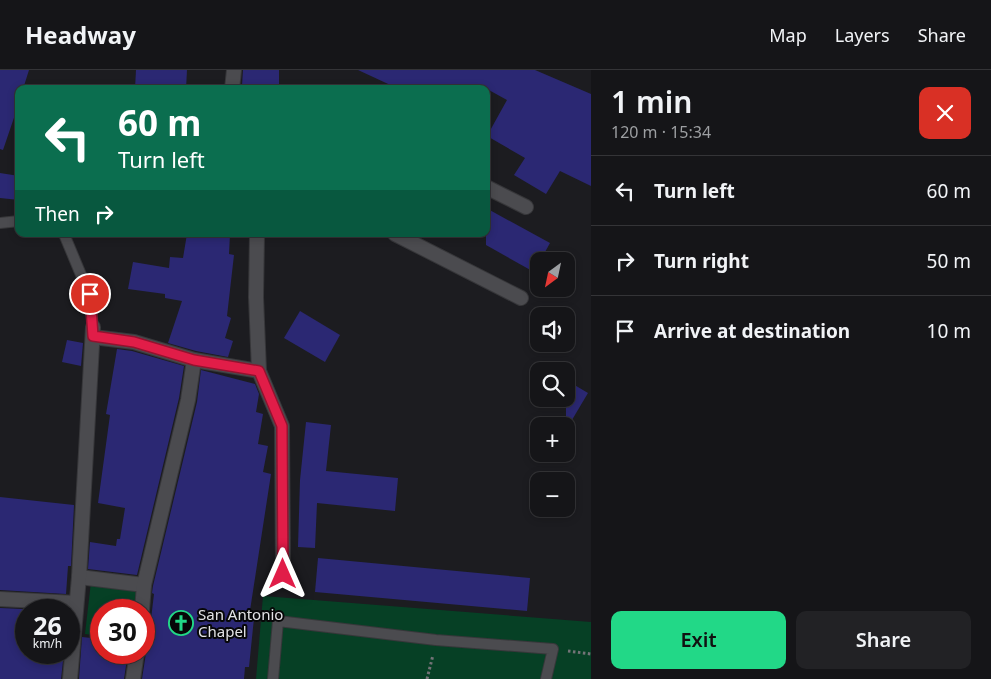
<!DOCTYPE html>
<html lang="en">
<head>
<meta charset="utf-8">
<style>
  body { margin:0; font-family:"Noto Sans",sans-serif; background:#222225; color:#f1f3f6; height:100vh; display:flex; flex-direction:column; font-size:19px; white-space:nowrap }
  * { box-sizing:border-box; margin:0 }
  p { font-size:16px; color:#9d9fa2 }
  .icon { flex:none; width:28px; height:28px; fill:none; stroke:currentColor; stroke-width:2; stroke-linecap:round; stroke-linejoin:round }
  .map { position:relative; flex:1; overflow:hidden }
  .details { display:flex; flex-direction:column; background:#151518; width:400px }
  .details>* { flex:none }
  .hud { position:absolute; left:15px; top:15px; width:475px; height:152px; border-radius:10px; box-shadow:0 2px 8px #0003,0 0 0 1px #343437; background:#0b6e4f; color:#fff; overflow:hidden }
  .needle { width:32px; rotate:213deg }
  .fabs { position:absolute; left:530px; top:182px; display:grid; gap:10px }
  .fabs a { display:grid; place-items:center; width:45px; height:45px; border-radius:10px; background:#151518; box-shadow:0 2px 8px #0003,0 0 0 1px #343437; font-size:25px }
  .speed { position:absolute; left:15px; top:529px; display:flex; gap:10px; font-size:25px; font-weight:700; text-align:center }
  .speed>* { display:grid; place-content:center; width:65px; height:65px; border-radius:50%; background:#151518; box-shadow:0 2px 8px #0003,0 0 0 1px #343437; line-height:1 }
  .speed small { font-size:12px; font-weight:400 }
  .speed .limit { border:8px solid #d22; background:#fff; color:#111 }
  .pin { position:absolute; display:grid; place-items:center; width:42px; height:42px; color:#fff; margin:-21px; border:2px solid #fff; border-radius:50%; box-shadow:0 1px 5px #0007 }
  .me { position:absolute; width:55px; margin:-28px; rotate:0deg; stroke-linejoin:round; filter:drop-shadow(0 0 4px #0008) }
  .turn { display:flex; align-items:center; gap:18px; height:105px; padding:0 20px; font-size:22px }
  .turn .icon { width:65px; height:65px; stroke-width:2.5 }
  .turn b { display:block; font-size:35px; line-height:42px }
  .then { display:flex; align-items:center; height:48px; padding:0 20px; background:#0003; gap:10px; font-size:19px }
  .round { display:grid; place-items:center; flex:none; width:52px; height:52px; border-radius:10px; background:#222225 }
  .head { display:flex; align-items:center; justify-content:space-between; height:85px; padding:0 20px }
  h1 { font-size:30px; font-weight:600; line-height:38px }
  .button { display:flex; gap:10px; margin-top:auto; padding:10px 20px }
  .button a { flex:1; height:58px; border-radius:10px; background:#22d887; color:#111; font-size:20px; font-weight:600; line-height:58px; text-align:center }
  .button a+a { background:#222225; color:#f1f3f6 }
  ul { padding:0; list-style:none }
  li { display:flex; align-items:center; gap:15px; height:70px; padding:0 20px; border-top:1px solid #343437 }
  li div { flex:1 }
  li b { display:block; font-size:19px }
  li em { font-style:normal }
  header { display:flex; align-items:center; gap:30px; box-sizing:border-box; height:70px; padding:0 25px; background:#151518; border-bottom:1px solid #343437 }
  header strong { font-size:24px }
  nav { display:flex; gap:28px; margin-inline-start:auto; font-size:18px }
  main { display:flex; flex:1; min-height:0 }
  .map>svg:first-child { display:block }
  .green { fill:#064025 }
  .building { fill:#2b2873 }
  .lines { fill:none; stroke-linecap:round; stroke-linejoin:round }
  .service-casing { stroke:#37373a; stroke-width:12 }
  .minor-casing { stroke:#37373a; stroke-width:16 }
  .tertiary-casing { stroke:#37373a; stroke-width:16 }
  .path { stroke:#737377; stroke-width:3; stroke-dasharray:2.5 2.5; stroke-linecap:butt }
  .service { stroke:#4b4b4f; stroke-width:10 }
  .minor { stroke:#4b4b4f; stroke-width:14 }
  .tertiary { stroke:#4b4b4f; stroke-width:14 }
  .route-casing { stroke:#92132f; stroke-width:12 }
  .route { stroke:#e11d48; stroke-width:9 }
  .labels { text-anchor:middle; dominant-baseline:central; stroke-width:4; stroke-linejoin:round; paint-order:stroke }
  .poi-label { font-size:15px; fill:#e3e3e6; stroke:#070708; text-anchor:start }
</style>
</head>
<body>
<header>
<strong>Headway</strong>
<nav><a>Map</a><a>Layers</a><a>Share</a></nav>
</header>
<main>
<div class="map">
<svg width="591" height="609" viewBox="0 0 591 609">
  <rect width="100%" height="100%" fill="#1c1c20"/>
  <g class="green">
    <polygon points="91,512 138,518 136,540 101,540 101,566 85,564"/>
    <polygon points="263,526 591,552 591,609 256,609"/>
  </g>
  <g class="building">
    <polygon points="0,0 29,0 23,19 19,19 19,33 3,80 0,79"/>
    <polygon points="136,0 187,0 186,19 135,19"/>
    <polygon points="243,0 279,0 279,18 242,16"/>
    <polygon points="358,0 535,0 591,24 591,116 560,101 546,124 514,105 525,88 487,66 507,30 487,19 399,19"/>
    <polygon points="0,103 19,106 19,130 0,128"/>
    <polygon points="486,138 550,173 534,202 486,175"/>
    <polygon points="187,164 230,164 229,184 234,185 227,246 231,248 225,268 233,271 228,287 196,281 168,273 182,231 165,228 165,224 128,219 133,192 169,198 170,187 183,188"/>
    <polygon points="300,241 340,265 325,292 284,268"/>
    <polygon points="67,270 83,273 81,296 62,292"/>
    <polygon points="117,279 132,281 184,296 179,328 137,505 88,499 90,472 116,476 117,469 120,469 125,438 98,433 110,345 106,344"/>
    <polygon points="201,300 255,314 259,324 256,342 263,344 258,374 268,376 263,402 271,404 249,547 254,548 249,597 245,597 244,609 142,609 146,583 144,573 148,574 154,524 152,523 153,516 197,332"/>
    <polygon points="566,310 588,323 566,360"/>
    <polygon points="306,352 331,355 326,401 398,408 395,441 317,433 315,478 298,477 300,410"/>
    <polygon points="0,427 74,435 71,496 68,496 66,524 0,520"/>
    <polygon points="318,488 530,508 527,541 315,522"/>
    <polygon points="0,538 43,540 26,540 26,582 64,582 61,609 0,609"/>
    <polygon points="82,567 101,569 101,582 128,582 124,609 79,609"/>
  </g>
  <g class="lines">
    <defs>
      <g id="service">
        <polyline points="0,153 19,151"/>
        <polyline points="64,164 89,224 93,257"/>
        <polyline points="273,609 278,551 436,570 553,579 546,609"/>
      </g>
      <g id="minor">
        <polyline points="232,19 234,0"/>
        <polyline points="486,117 526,137"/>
        <polyline points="257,164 256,227 259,301 282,356 283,504"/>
        <polyline points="395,164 521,228"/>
        <polyline points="93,267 134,272 194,290 259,301"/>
        <polyline points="79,507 144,515"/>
        <polyline points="0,529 76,533"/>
        <polyline points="142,540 144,515 188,330 194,290"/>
        <polyline points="133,609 137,582"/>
      </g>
      <polyline id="tertiary" points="70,609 79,507 93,257"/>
    </defs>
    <use href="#service" class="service-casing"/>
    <use href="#minor" class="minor-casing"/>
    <use href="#tertiary" class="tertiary-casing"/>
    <g class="path">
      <polyline points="568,581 591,584"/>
      <polyline points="427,609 433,585"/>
    </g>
    <use href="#service" class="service"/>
    <use href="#minor" class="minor"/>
    <use href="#tertiary" class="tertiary"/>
  </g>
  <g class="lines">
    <defs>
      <polyline id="route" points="90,224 93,266 134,272 194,290 259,301 282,356 283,504"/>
    </defs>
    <use href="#route" class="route-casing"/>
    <use href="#route" class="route"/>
  </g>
  <defs>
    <symbol id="church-ring" viewBox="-11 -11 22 22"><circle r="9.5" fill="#070708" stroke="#22d887" stroke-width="1.5"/><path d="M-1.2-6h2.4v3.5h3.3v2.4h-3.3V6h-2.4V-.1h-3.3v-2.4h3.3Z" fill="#22d887"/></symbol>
  </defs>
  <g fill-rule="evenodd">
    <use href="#church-ring" x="167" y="539" width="28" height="28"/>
  </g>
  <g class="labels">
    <g class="poi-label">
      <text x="198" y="544">San Antonio<tspan x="198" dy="17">Chapel</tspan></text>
    </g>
  </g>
</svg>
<div class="fabs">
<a><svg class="needle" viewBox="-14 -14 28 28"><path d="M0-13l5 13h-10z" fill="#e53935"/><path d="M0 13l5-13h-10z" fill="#9d9fa2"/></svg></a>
<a><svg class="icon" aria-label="sound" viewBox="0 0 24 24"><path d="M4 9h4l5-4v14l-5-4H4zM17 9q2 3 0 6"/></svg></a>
<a><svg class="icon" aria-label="search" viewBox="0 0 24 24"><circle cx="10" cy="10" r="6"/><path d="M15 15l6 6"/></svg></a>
<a>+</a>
<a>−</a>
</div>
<div class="speed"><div>26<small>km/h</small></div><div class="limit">30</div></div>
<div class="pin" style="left:90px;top:224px;background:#d93025"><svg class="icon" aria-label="arrive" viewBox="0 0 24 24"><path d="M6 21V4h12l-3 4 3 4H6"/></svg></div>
<svg class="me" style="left:283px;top:504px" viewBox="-20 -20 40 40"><path d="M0-17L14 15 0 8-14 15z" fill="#e11d48" stroke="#fff" stroke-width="4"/></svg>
<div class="hud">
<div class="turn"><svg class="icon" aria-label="left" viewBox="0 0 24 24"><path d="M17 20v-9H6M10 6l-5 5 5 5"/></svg><div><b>60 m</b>Turn left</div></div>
<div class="then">Then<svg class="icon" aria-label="right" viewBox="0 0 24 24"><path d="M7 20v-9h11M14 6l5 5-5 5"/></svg></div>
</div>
</div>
<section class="details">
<div class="head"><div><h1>1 min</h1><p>120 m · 15:34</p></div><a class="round" style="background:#d93025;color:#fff"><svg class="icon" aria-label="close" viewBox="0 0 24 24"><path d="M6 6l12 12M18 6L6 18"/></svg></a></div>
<ul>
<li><svg class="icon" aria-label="left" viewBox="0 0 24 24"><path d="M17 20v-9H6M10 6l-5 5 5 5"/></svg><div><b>Turn left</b></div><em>60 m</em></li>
<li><svg class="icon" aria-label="right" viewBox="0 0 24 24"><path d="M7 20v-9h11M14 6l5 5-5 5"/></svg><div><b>Turn right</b></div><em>50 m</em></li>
<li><svg class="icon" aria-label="arrive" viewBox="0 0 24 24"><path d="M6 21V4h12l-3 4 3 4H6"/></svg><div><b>Arrive at destination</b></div><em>10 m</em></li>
</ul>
<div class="button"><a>Exit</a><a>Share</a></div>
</section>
</main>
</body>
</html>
